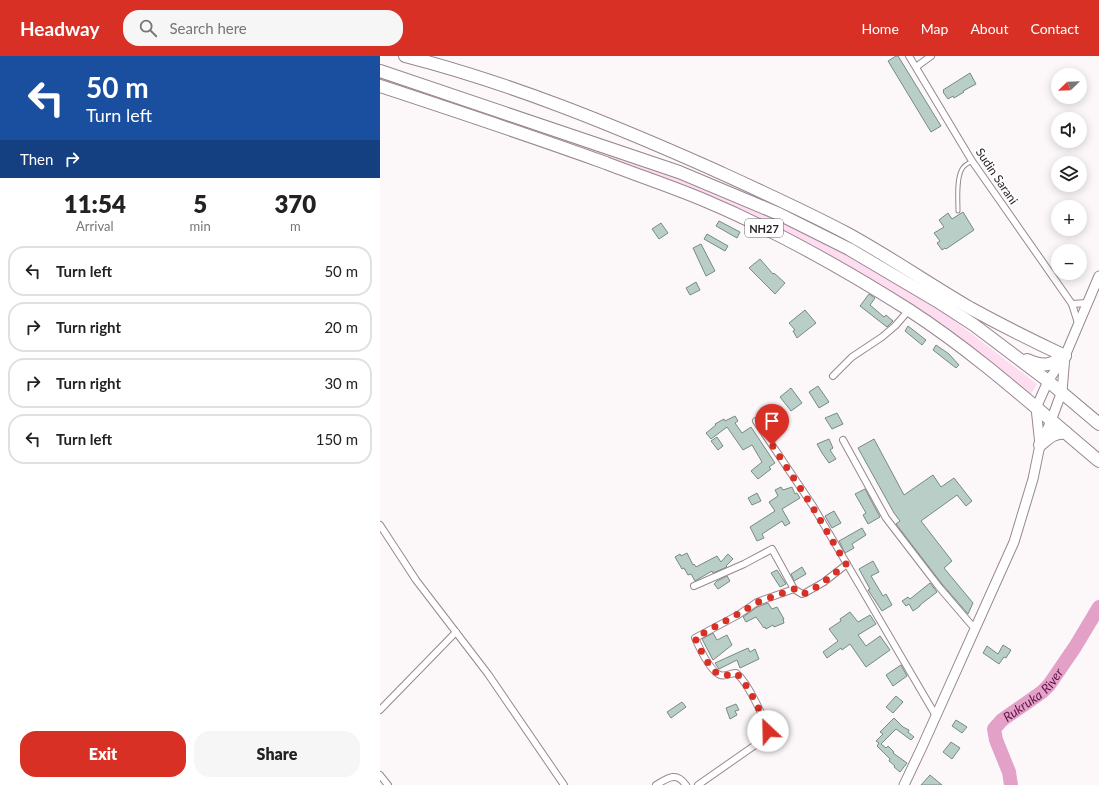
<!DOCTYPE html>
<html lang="en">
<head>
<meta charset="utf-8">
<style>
  body { margin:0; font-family:Lato,sans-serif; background:#f6f6f6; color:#222; height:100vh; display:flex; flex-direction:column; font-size:15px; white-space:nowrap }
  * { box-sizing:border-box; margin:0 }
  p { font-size:13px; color:#767676 }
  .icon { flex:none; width:22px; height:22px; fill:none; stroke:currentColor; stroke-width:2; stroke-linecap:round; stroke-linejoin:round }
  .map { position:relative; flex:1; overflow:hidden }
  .panel { display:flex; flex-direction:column; background:#fff; width:380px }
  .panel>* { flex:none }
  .hud { background:#1a4fa0; color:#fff; overflow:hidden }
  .needle { width:26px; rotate:247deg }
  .controls { position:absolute; left:671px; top:12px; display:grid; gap:8px }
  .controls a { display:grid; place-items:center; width:36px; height:36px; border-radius:50%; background:#fff; box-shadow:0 2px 10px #0003; font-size:20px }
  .pin { position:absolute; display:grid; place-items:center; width:34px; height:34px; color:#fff; margin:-41px -17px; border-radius:50% 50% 50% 0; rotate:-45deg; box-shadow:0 0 4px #0007 }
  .pin .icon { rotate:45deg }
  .me { position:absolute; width:44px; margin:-22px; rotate:336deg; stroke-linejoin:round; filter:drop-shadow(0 0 3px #0008) }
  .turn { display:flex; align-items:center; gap:14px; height:84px; padding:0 20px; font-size:18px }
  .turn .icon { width:52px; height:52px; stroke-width:2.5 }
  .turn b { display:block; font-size:28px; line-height:34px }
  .then { display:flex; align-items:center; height:38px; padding:0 20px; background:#0003; gap:8px; font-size:15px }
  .eta { display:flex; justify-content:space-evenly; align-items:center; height:68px; text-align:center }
  .eta b { font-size:24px; font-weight:800; line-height:28px }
  .action { display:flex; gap:8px; margin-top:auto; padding:8px 20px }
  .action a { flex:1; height:46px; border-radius:16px; background:#d93025; color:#fff; font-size:16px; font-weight:800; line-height:46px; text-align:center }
  .action a+a { background:#f6f6f6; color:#222 }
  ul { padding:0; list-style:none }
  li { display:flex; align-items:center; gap:12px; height:50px; margin:0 8px 6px; padding:0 12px; border:2px solid #e0e0e0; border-radius:16px }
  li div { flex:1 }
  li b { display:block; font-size:15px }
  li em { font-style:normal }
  header { display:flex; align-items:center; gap:24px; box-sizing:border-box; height:56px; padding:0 20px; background:#d93025; color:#fff }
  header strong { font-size:19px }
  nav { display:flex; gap:22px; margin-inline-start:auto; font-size:14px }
  .search { width:280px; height:36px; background:#f6f6f6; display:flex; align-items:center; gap:10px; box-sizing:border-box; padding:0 14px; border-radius:16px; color:#767676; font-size:15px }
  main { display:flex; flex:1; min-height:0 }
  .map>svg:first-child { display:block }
  .green { fill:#fdddef }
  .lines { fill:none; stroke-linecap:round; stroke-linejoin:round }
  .river { stroke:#e3a1c7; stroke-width:14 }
  .building { fill:#b8cec7; stroke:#768b85 }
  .lane-casing { stroke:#988690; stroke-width:5 }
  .street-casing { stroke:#988690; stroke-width:8 }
  .secondary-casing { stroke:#988690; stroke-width:11 }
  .highway-casing { stroke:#988690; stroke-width:14 }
  .lane { stroke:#fff; stroke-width:3 }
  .street { stroke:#fff; stroke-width:6 }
  .secondary { stroke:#fff; stroke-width:9 }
  .highway { stroke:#fff; stroke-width:12 }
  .route { stroke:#d93025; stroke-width:7; stroke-dasharray:0 12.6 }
  .labels { text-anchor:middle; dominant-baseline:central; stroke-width:3.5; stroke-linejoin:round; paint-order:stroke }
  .shield { fill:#fff; stroke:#696467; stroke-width:1 }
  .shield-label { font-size:11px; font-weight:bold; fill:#292226 }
  .street-label { font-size:12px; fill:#292226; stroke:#fff }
  .water-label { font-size:13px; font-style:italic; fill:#63174a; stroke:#fff }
</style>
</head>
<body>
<header>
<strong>Headway</strong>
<div class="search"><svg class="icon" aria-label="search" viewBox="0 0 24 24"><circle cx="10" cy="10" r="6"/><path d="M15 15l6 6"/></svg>Search here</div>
<nav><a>Home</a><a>Map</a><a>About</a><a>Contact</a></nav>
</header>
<main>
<section class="panel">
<div class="hud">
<div class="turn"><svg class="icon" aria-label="left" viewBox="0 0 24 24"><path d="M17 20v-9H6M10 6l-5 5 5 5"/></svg><div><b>50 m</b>Turn left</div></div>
<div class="then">Then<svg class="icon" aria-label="right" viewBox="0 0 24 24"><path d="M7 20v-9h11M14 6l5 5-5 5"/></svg></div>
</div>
<div class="eta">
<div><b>11:54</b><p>Arrival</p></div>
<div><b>5</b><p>min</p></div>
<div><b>370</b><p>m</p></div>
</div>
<ul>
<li><svg class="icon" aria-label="left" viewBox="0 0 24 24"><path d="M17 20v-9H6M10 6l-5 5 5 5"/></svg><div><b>Turn left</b></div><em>50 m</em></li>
<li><svg class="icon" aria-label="right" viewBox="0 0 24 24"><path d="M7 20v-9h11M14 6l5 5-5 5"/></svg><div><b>Turn right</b></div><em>20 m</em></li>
<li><svg class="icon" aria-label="right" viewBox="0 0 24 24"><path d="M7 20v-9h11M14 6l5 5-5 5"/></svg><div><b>Turn right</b></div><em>30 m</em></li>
<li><svg class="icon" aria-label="left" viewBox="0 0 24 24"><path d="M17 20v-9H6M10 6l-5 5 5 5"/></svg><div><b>Turn left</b></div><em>150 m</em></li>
</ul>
<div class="action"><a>Exit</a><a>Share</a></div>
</section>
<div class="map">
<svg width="719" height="729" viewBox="0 0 719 729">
  <rect width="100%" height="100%" fill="#fcf8fa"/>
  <polygon class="green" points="0,19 291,117 442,183 558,252 657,328 650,340 381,165 291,124 0,26"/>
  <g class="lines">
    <path class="river" id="s1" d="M 631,729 L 629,716 L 616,684 L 614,673 L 622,664 L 662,636 L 669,629 L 695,591 L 719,551"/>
  </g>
  <g class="building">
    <polygon points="516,0 518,0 561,70 551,76 508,5"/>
    <polygon points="590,17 596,28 583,35 584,36 574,42 573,40 568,43 563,36 564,35 563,34"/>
    <polygon points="583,156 594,174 566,193 565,192 562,194 557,187 560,185 554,177 564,171 559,164 568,157 572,163"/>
    <polygon points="339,165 360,176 357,182 336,170"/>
    <polygon points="281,167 288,177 279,183 272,173"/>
    <polygon points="327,178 348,190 345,195 324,183"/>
    <polygon points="321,188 335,215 326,220 313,192"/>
    <polygon points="380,203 393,218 394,217 405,227 395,238 369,212"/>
    <polygon points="316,226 320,234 310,239 306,232"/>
    <polygon points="489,238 495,242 490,249 504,261 506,259 513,265 507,271 480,250"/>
    <polygon points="425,254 436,267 417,282 413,275 415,274 409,267"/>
    <polygon points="528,270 546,284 542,289 525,275"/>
    <polygon points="556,289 569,298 579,309 576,312 553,294"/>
    <polygon points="438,330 449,346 439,352 429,336"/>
    <polygon points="411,332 422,347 411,355 400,341"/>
    <polygon points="457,357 463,368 452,373 445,362"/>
    <polygon points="355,360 358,365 355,367 362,377 371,371 395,407 389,411 391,413 378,423 371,415 382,406 372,389 363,394 347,371 331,383 326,377 336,369 335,368 344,363 345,365"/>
    <polygon points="337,381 343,390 338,394 331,385"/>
    <polygon points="449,383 453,392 450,394 456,403 449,407 442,397 437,388"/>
    <polygon points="494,383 524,439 553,419 561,431 574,422 592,445 586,450 577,439 541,465 572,505 564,512 593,547 588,558 562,528 516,468 520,465 514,457 478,392"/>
    <polygon points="401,431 403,434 412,431 415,438 417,437 420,442 402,453 410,467 405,470 402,465 382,478 384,482 377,485 370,471 395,455 389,446 398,440 395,434"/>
    <polygon points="485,433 500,461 488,468 483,459 486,457 475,438"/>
    <polygon points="377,437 381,445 372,449 368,442"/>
    <polygon points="454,455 461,467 452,472 445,460"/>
    <polygon points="482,472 486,479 472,488 474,492 465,497 459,485"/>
    <polygon points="307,497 313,509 314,508 316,511 337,500 341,506 348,498 353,503 346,510 347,511 333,517 332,515 315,525 311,518 308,519 304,512 302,513 295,501 300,498 301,500"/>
    <polygon points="493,505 499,516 491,520 503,540 506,538 512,549 502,555 488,534 490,533 479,513"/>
    <polygon points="422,511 426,518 414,525 411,518"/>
    <polygon points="397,514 406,528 400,531 391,517"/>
    <polygon points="347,520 350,525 338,533 334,528 337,525"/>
    <polygon points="550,527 557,536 540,549 540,550 533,555 529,548 526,550 522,545 528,541 530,543"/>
    <polygon points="388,547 392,553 397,551 404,563 403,563 404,567 394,571 393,569 386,573 385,571 384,572 376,561 366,566 363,561 377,551"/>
    <polygon points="470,556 478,566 490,559 496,568 478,579 486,590 500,580 510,594 486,611 470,588 462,594 461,592 447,602 443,596 458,585 449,573 461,565 460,563"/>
    <polygon points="333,577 337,584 347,579 352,589 333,604 322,583"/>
    <polygon points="623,589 631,594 626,602 624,601 619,608 603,597 607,590 618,598"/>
    <polygon points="368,592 370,596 375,593 379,603 360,612 357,604 339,613 335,607"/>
    <polygon points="521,609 527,620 513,630 506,619"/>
    <polygon points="516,640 523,646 513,657 506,651"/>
    <polygon points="302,646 306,651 291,662 287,656"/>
    <polygon points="356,648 359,654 355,655 357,659 350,663 346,652"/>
    <polygon points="514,662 523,671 529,674 528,676 534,681 531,684 516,673 501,688 506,692 508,690 514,696 513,697 527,707 520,716 514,711 515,710 509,705 510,703 497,690 499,687 496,685 503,678 500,676"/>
    <polygon points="576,664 587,671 582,677 572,670"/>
    <polygon points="571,686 580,692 572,703 563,696"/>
    <polygon points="550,719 562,729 541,729"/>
  </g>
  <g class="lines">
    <defs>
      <path id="lane" d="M 578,155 C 578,144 576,123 582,113 C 584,109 589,107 592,105"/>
      <g id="street">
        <polyline points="529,0 592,105 692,248 698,267"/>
        <polyline points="536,11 551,0"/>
        <polyline points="692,248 707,247"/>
        <polyline points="453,320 472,301 502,281 515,270 529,254"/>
        <polyline points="376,365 433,450 556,660"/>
        <polyline points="463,384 506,462 559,531 595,573"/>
        <polyline points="0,469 36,524 108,618 184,729"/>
        <polyline points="314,530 364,508 392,493 414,533 422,538 425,537 444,526 467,508"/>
        <polyline points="0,654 76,576"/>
        <polyline points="0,719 8,729"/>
        <path d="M 276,729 C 288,722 296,715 306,729"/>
        <path d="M 318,729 L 381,685 L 387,680 L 388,675 C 384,661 367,625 356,617 C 351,617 345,621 340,619 C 330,615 319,591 315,582 L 358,559 L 377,546 L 414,533"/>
      </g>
      <g id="secondary">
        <polyline points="685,300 719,220"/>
        <polyline points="524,729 542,691 634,486 653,423 660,389 671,365 682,335 685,300 668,325 656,352 660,389"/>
      </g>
      <g id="highway">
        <path d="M 25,0 C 130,27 231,68 330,112 C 376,133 423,154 468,178 C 510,201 549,228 590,252 C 621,269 653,285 685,300 C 670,310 663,311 647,304"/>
        <polyline points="0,15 299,116 399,158 469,193 557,245 594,269 668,325 719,368"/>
        <path d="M 0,30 C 76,55 151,80 226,107 C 259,120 293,131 326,145 C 397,175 464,213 529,254 C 597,298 657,353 719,405"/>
        <path d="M 660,389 C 668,382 675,375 686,377"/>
      </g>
    </defs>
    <use href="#lane" class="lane-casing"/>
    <use href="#street" class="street-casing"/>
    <use href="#secondary" class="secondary-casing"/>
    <use href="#highway" class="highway-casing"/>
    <use href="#lane" class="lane"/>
    <use href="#street" class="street"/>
    <use href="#secondary" class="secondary"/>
    <use href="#highway" class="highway"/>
  </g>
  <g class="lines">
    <path class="route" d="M 388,675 C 384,661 366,625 356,617 C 351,617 345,621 340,619 C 330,615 319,591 315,582 L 358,558 L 378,546 L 414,533 C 417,535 419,538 422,538 C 430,538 459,514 466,508 L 432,450 L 392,389"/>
  </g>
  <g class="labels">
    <rect class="shield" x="365" y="163" width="38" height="18" rx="3"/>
    <g class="shield-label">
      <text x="384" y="172">NH27</text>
    </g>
    <g class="street-label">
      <text transform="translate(617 120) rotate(56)">Sudin Sarani</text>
    </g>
    <g class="water-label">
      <text stroke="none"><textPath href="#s1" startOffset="111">Rukruka River</textPath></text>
    </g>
  </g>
</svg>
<div class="controls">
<a><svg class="needle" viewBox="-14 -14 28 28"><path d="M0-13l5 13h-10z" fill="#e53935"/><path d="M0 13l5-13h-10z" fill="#767676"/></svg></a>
<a><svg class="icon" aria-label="sound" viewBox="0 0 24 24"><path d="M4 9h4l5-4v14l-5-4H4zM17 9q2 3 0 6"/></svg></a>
<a><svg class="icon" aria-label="layers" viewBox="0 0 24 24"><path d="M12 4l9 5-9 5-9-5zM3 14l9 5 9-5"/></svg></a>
<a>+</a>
<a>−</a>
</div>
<div class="pin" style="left:392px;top:389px;background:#d93025"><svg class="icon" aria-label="arrive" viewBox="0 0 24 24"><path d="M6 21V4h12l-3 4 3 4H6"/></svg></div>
<svg class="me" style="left:388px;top:675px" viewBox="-20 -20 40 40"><circle r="19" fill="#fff"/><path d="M0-13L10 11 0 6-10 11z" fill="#d93025"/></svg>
</div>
</main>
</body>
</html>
